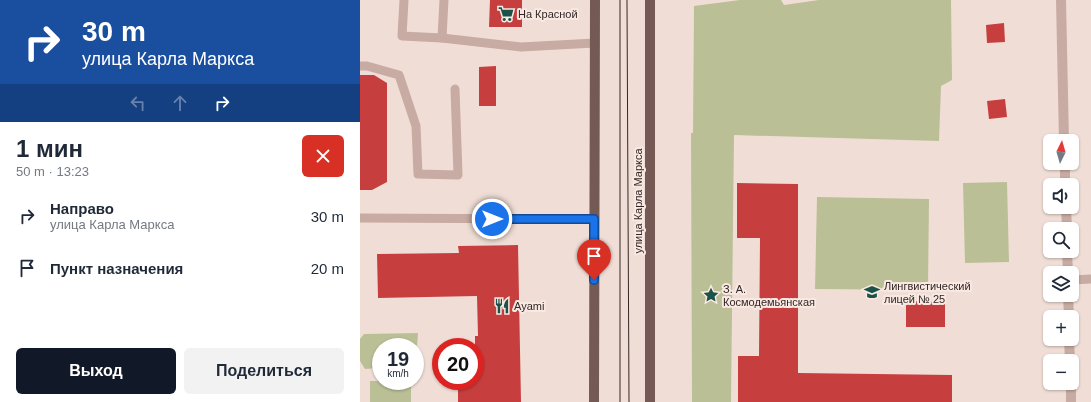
<!DOCTYPE html>
<html lang="ru">
<head>
<meta charset="utf-8">
<style>
  body { margin:0; font-family:Helvetica,sans-serif; background:#f2f2f3; color:#1f2937; height:100vh; display:flex; flex-direction:column; font-size:15px; white-space:nowrap }
  * { box-sizing:border-box; margin:0 }
  p { font-size:13px; color:#747a83 }
  .icon { flex:none; width:22px; height:22px; fill:none; stroke:currentColor; stroke-width:2; stroke-linecap:round; stroke-linejoin:round }
  .map { position:relative; flex:1; overflow:hidden }
  .sheet { display:flex; flex-direction:column; background:#fff; width:360px }
  .sheet>* { flex:none }
  .top-card { background:#1a4fa0; color:#fff; overflow:hidden }
  .needle { width:26px; rotate:5deg }
  .tools { position:absolute; left:683px; top:134px; display:grid; gap:8px }
  .tools a { display:grid; place-items:center; width:36px; height:36px; border-radius:6px; background:#fff; box-shadow:0 1px 3px #0004; font-size:20px }
  .speed { position:absolute; left:12px; top:338px; display:flex; gap:8px; font-size:20px; font-weight:700; text-align:center }
  .speed>* { display:grid; place-content:center; width:52px; height:52px; border-radius:50%; background:#fff; box-shadow:0 1px 3px #0004; line-height:1 }
  .speed small { font-size:10px; font-weight:400 }
  .speed .limit { border:6px solid #d22; background:#fff; color:#111 }
  .pin { position:absolute; display:grid; place-items:center; width:34px; height:34px; color:#fff; margin:-41px -17px; border-radius:50% 50% 50% 0; rotate:-45deg; box-shadow:0 0 4px #0007 }
  .pin .icon { rotate:45deg }
  .me { position:absolute; width:44px; margin:-22px; rotate:90deg; stroke-linejoin:round; filter:drop-shadow(0 0 3px #0008) }
  .turn { display:flex; align-items:center; gap:14px; height:84px; padding:0 16px; font-size:18px }
  .turn .icon { width:52px; height:52px; stroke-width:2.5 }
  .turn b { display:block; font-size:28px; line-height:34px }
  .lanes { display:flex; align-items:center; height:38px; padding:0 16px; background:#0003; justify-content:center; gap:20px; direction:ltr }
  .lanes .off { opacity:.35 }
  .round { display:grid; place-items:center; flex:none; width:42px; height:42px; border-radius:6px; background:#f2f2f3 }
  .summary { display:flex; align-items:center; justify-content:space-between; height:68px; padding:0 16px }
  h1 { font-size:24px; font-weight:800; line-height:30px }
  .button { display:flex; gap:8px; margin-top:auto; padding:8px 16px }
  .button a { flex:1; height:46px; border-radius:6px; background:#111827; color:#fff; font-size:16px; font-weight:800; line-height:46px; text-align:center }
  .button a+a { background:#f2f2f3; color:#1f2937 }
  ul { padding:0; list-style:none }
  li { display:flex; align-items:center; gap:12px; height:52px; padding:0 16px }
  li div { flex:1 }
  li b { display:block; font-size:15px }
  li em { font-style:normal }
  main { display:flex; flex:1; min-height:0 }
  .map>svg:first-child { display:block }
  .green { fill:#bbbf96 }
  .building { fill:#c63f3e }
  .lines { fill:none; stroke-linecap:round; stroke-linejoin:round }
  .service { stroke:#c8aba2; stroke-width:9 }
  .minor { stroke:#c8aba2; stroke-width:10 }
  .primary { stroke:#755955; stroke-width:10 }
  .tram { stroke:#332625; stroke-width:1 }
  .route-casing { stroke:#114b97; stroke-width:10 }
  .route { stroke:#1a73e8; stroke-width:7 }
  .labels { text-anchor:middle; dominant-baseline:central; stroke-width:4; stroke-linejoin:round; paint-order:stroke }
  .poi-label { font-size:11px; fill:#332625; stroke:#f8e9e2; text-anchor:start }
  .street-label { font-size:11px; fill:#332625; stroke:#f8e9e2 }
</style>
</head>
<body>
<main>
<section class="sheet">
<div class="top-card">
<div class="turn"><svg class="icon" aria-label="right" viewBox="0 0 24 24"><path d="M7 20v-9h11M14 6l5 5-5 5"/></svg><div><b>30 m</b>улица Карла Маркса</div></div>
<div class="lanes"><svg class="icon off" aria-label="left" viewBox="0 0 24 24"><path d="M17 20v-9H6M10 6l-5 5 5 5"/></svg><svg class="icon off" aria-label="ahead" viewBox="0 0 24 24"><path d="M12 20V5M6 11l6-6 6 6"/></svg><svg class="icon" aria-label="right" viewBox="0 0 24 24"><path d="M7 20v-9h11M14 6l5 5-5 5"/></svg></div>
</div>
<div class="summary"><div><h1>1 мин</h1><p>50 m · 13:23</p></div><a class="round" style="background:#d93025;color:#fff"><svg class="icon" aria-label="close" viewBox="0 0 24 24"><path d="M6 6l12 12M18 6L6 18"/></svg></a></div>
<ul>
<li><svg class="icon" aria-label="right" viewBox="0 0 24 24"><path d="M7 20v-9h11M14 6l5 5-5 5"/></svg><div><b>Направо</b><p>улица Карла Маркса</p></div><em>30 m</em></li>
<li><svg class="icon" aria-label="arrive" viewBox="0 0 24 24"><path d="M6 21V4h12l-3 4 3 4H6"/></svg><div><b>Пункт назначения</b></div><em>20 m</em></li>
</ul>
<div class="button"><a>Выход</a><a>Поделиться</a></div>
</section>
<div class="map">
<svg width="731" height="402" viewBox="0 0 731 402">
  <rect width="100%" height="100%" fill="#f0ded6"/>
  <g class="green">
    <polygon points="380,0 421,0 424,5 459,0 591,0 592,80 581,86 579,141 374,135 371,402 332,402 331,133 333,133 334,6"/>
    <polygon points="647,182 649,262 605,263 603,183"/>
    <polygon points="457,197 569,199 568,290 455,289"/>
    <polygon points="58,333 57,348 55,350 55,347 21,347 21,368 5,369 0,361 0,339 4,334"/>
    <rect x="10" y="381" width="41" height="21"/>
  </g>
  <g class="building">
    <polygon points="130,0 162,0 162,27 129,27"/>
    <polygon points="644,23 645,42 627,43 626,25"/>
    <polygon points="136,66 136,106 119,106 119,67"/>
    <polygon points="0,75 14,75 27,83 27,182 12,190 0,190"/>
    <polygon points="645,99 647,117 629,119 627,101"/>
    <polygon points="377,183 438,184 438,373 592,375 592,402 378,402 378,356 399,356 400,238 377,238"/>
    <polygon points="158,245 161,402 98,402 98,381 115,381 115,336 118,336 117,296 18,298 17,254 99,253 98,246"/>
    <polygon points="546,301 585,302 585,327 546,327"/>
  </g>
  <g class="lines">
    <g class="service">
      <polyline points="44,0 42,36 82,38 161,47 235,43"/>
      <polyline points="82,38 84,0"/>
      <polyline points="0,66 7,66 39,75 56,126 58,174 98,175 95,89"/>
      <polyline points="0,218 234,219"/>
      <polyline points="712,280 731,279"/>
    </g>
    <g class="minor">
      <polyline points="701,0 704,141"/>
      <polyline points="705,163 705,185"/>
      <polyline points="706,207 707,229"/>
      <polyline points="707,251 708,273"/>
      <polyline points="708,295 709,317"/>
      <polyline points="709,339 710,361"/>
      <polyline points="711,383 711,402"/>
    </g>
    <g class="primary">
      <polyline points="290,0 290,402"/>
      <polyline points="234,402 235,0"/>
    </g>
    <g class="tram">
      <polyline points="260,0 260,402"/>
      <polyline points="267,0 269,402"/>
    </g>
  </g>
  <g class="lines">
    <defs>
      <polyline id="route" points="132,219 234,219 234,280"/>
    </defs>
    <use href="#route" class="route-casing"/>
    <use href="#route" class="route"/>
  </g>
  <defs>
    <symbol id="supermarket-bare" viewBox="-9 -9 18 18"><path d="M-6-5.5h2.5l.6 2H6L4.5 2H-2.5L-4.4-4H-6ZM-1.5 3.2a1.3 1.3 0 1 0 .1 0ZM3 3.2a1.3 1.3 0 1 0 .1 0Z" fill="#1b534a" stroke="#f8e9e2" stroke-width="2.5" paint-order="stroke"/></symbol>
    <symbol id="school-bare" viewBox="-9 -9 18 18"><path d="M0-5L7-2L0 1L-7-2ZM-4 1L0 2.5L4 1V4Q0 6-4 4Z" fill="#1b534a" stroke="#f8e9e2" stroke-width="2.5" paint-order="stroke"/></symbol>
    <symbol id="sight-bare" viewBox="-9 -9 18 18"><path d="M0-6L1.8-2.2L6-1.7L2.9 1.2L3.7 5.4L0 3.3L-3.7 5.4L-2.9 1.2L-6-1.7L-1.8-2.2Z" fill="#1b534a" stroke="#f8e9e2" stroke-width="2.5" paint-order="stroke"/></symbol>
    <symbol id="restaurant-bare" viewBox="-9 -9 18 18"><path d="M-5-6h1v4h1v-4h1v4h1v-4h1v5L-1.5 .5V6h-2V.5L-5-1ZM5-6V6H3V1.5H1.5Q1.5-4 5-6Z" fill="#1b534a" stroke="#f8e9e2" stroke-width="2.5" paint-order="stroke"/></symbol>
  </defs>
  <g fill-rule="evenodd">
    <use href="#supermarket-bare" x="135" y="3" width="22" height="22"/>
    <use href="#school-bare" x="501" y="281" width="22" height="22"/>
    <use href="#sight-bare" x="340" y="284" width="22" height="22"/>
    <use href="#restaurant-bare" x="131" y="295" width="22" height="22"/>
  </g>
  <g class="labels">
    <g class="poi-label">
      <text x="158" y="14">На Красной</text>
      <text x="524" y="286">Лингвистический<tspan x="524" dy="13">лицей № 25</tspan></text>
      <text x="363" y="289">З. А.<tspan x="363" dy="13">Космодемьянская</tspan></text>
      <text x="154" y="306">Ayami</text>
    </g>
    <g class="street-label">
      <text transform="translate(278 201) rotate(-90)">улица Карла Маркса</text>
    </g>
  </g>
</svg>
<div class="tools">
<a><svg class="needle" viewBox="-14 -14 28 28"><path d="M0-13l5 13h-10z" fill="#e53935"/><path d="M0 13l5-13h-10z" fill="#747a83"/></svg></a>
<a><svg class="icon" aria-label="sound" viewBox="0 0 24 24"><path d="M4 9h4l5-4v14l-5-4H4zM17 9q2 3 0 6"/></svg></a>
<a><svg class="icon" aria-label="search" viewBox="0 0 24 24"><circle cx="10" cy="10" r="6"/><path d="M15 15l6 6"/></svg></a>
<a><svg class="icon" aria-label="layers" viewBox="0 0 24 24"><path d="M12 4l9 5-9 5-9-5zM3 14l9 5 9-5"/></svg></a>
<a>+</a>
<a>−</a>
</div>
<div class="speed"><div>19<small>km/h</small></div><div class="limit">20</div></div>
<div class="pin" style="left:234px;top:280px;background:#d93025"><svg class="icon" aria-label="arrive" viewBox="0 0 24 24"><path d="M6 21V4h12l-3 4 3 4H6"/></svg></div>
<svg class="me" style="left:132px;top:219px" viewBox="-20 -20 40 40"><circle r="17" fill="#1a73e8" stroke="#fff" stroke-width="3"/><path d="M0-11L8 9 0 5-8 9z" fill="#fff"/></svg>
</div>
</main>
</body>
</html>
